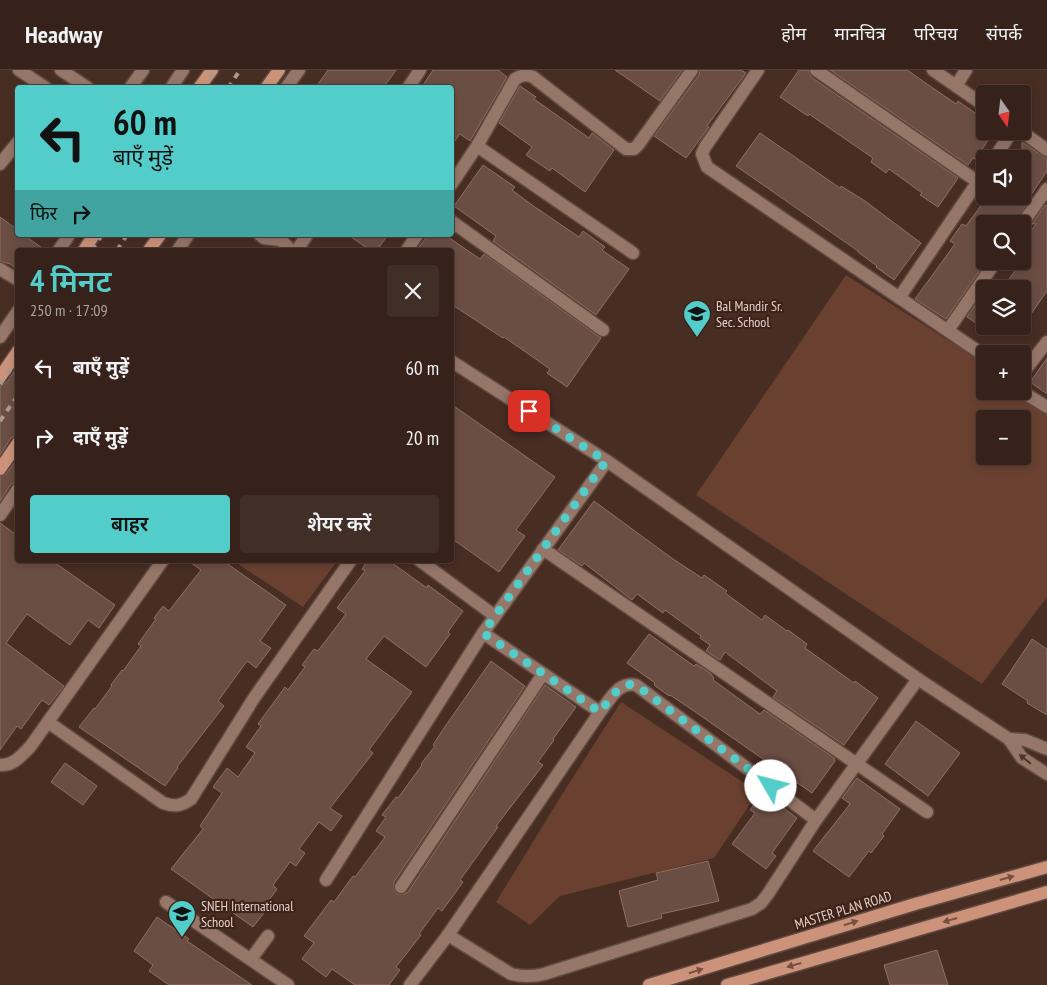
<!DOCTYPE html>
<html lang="hi">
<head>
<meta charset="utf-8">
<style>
  body { margin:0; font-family:"PT Sans Narrow","Noto Sans Devanagari",sans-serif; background:#412f27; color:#f1f3f6; height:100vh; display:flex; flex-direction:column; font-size:19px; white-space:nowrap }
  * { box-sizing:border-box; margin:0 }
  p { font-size:16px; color:#aaa4a2 }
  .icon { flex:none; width:28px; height:28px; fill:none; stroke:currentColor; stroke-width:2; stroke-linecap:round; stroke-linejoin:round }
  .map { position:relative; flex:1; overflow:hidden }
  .sheet { position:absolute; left:15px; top:178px; width:439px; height:315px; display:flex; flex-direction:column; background:#36221a; border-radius:5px; box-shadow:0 2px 8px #0003,0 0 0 1px #503f39 }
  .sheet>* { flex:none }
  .hud { position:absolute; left:15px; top:15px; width:439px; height:152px; border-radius:5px; box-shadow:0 2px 8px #0003,0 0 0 1px #503f39; background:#53cdca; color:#111; overflow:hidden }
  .needle { width:32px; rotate:166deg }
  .tools { position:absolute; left:976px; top:15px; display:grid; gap:10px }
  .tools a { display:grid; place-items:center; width:55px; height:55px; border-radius:5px; background:#36221a; box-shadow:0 2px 8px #0003,0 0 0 1px #503f39; font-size:25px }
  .pin { position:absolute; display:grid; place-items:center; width:42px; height:42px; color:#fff; margin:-21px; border-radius:10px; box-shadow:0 2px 8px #0006 }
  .me { position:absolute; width:55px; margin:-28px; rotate:307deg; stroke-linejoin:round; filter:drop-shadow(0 0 4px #0008) }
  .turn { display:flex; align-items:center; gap:18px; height:105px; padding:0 15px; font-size:22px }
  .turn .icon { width:65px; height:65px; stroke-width:2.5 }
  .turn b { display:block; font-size:35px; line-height:42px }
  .then { display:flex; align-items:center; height:48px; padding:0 15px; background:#0003; gap:10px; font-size:19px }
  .round { display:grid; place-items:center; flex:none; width:52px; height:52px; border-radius:5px; background:#412f27 }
  .head { display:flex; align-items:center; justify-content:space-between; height:85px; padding:0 15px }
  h1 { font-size:30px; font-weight:600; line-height:38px; color:#53cdca }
  .cta { display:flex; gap:10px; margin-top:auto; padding:10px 15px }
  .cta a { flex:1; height:58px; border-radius:5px; background:#53cdca; color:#111; font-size:20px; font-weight:600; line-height:58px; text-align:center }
  .cta a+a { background:#412f27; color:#f1f3f6 }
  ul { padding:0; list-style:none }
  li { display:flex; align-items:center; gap:15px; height:70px; padding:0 15px }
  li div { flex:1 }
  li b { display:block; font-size:19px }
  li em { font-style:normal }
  header { display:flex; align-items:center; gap:30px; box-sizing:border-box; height:70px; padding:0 25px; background:#36221a; border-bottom:1px solid #503f39 }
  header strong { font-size:24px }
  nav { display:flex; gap:28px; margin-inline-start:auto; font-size:18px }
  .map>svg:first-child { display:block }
  .green { fill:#6a4130; fill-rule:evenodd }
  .building { fill:#6b4e43; stroke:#8e6f63 }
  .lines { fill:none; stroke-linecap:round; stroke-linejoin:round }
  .minor-casing { stroke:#604940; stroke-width:15 }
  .major-casing { stroke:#604940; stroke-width:15 }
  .minor { stroke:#957669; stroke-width:12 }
  .major { stroke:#cd927a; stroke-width:12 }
  .rail { stroke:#ad9890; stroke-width:4; stroke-dasharray:6 6; stroke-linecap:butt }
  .oneway { fill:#4f3429 }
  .oneway2 { fill:#774f40 }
  .route { stroke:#53cdca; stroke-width:9; stroke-dasharray:0 16.2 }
  .labels { text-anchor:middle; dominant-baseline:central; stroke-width:4.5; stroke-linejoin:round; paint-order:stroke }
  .poi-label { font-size:14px; fill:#e2d0c9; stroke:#3d2319; text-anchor:start }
  .street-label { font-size:14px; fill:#e2d0c9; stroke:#3d2319 }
</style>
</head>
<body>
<header>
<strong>Headway</strong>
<nav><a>होम</a><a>मानचित्र</a><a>परिचय</a><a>संपर्क</a></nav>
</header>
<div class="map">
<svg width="1047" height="915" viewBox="0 0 1047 915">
  <rect width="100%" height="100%" fill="#482d23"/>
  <g class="green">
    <path d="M 846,205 L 985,294 L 985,321 L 1022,321 L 1047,334 L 1047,527 L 982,614 L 696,425 ZM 985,349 L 1022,349 L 1022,386 L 985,386 Z"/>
    <polygon points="232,490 338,490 303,537"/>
    <polygon points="621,632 758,722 714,788 560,826 530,855 496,832 558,731"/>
  </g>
  <g class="building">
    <polygon points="328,0 396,0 383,18 315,18"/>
    <polygon points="433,0 498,0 507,7 470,71 460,64 451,76 451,18 421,18"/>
    <polygon points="615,0 682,0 660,31"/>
    <polygon points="700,0 741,0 746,3 707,56 709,57 686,88 654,66 699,5"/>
    <polygon points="799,0 808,0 811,7 958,108 938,137 920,125 922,123 889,99 886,103 871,92 873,88 809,44 808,46 780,27"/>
    <polygon points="830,0 907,0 956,34 958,31 985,50 985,61 995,61 975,89 973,88 968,95"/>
    <polygon points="520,16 536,27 534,29 589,68 592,63 614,80 585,122 552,98 550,101 526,85 532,77 499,53"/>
    <polygon points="760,63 840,118 841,116 865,131 921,173 894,210 876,197 877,196 858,182 858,181 736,96"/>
    <polygon points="1022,72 1047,89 1047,101 1031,125 1032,126 1014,154 985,154 985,193 946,249 915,229 955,174 950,171 962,154 966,156 988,126 1022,126"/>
    <polygon points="483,95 515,117 512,120 532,135 579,167 583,161 605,177 602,180 629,199 596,245 493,171 496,166 454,136"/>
    <polygon points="1045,135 1047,136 1047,221 1022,257 1022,219 1002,219 1022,191 1022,173 1036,154 1032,154"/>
    <polygon points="0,147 18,160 18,165 24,165 45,180 18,180 18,200 10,194 0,191"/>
    <polygon points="348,165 388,165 377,180 370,180"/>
    <polygon points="428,165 445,165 480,189 484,184 601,268 567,317 547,303 550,299 504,267 503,268 451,234 451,180 417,180"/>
    <polygon points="978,231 985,236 985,259 967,247"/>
    <polygon points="1047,288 1047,324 1030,312"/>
    <polygon points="18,296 18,365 11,368 0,385 0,316 7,312"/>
    <polygon points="451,334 555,407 516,460 525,466 499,502 451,468"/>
    <polygon points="18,388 18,411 11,414 0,431 0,407 6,404"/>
    <polygon points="594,431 673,489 702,508 704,505 727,521 725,523 762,550 765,545 787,561 788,560 807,574 805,578 854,613 855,611 878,628 844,675 773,627 777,621 725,582 720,590 706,581 710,575 700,568 701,566 665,540 663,543 637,524 632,530 584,493 582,496 558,480"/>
    <polygon points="0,453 18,466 18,490 51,490 115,535 99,558 88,550 70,575 27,544 6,573 64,616 49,635 42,630 21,659 17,656 0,680"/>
    <polygon points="187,490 222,490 286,535 260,571 271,578 256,598 247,591 218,631 224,636 177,697 178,698 165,716 79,657 94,638 95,639 112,616 111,615 122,600 123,601 141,576 138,574 156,549 154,548 163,536 169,541 201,500"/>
    <polygon points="368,490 388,490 427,518 428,515 463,541 448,562 450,564 426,597 384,566 366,589 412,622 369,680 373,683 330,738 342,746 331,761 319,752 299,779 305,783 296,796 290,792 273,815 277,819 264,837 267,839 253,857 171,799 203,759 200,756 222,723 213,717 227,698 238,707 255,683 246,677 261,656 258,654 285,617 288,620 305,597 302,595 314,579 318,581 346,544 337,538 365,501 362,499"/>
    <polygon points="649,564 694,596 696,594 710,603 714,608 713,610 760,644 764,640 834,688 835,691 812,723 793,710 787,718 773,708 777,703 775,701 776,698 691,639 670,625 669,626 654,615 655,613 627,593"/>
    <polygon points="1032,569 1047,579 1047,645 1027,633 1028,631 1002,614"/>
    <polygon points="491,591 525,616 394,812 394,820 397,824 404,824 408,822 545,615 576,637 553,669 554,670 538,692 543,695 496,756 498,757 460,810 463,812 442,841 438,838 419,864 421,865 396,897 400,900 389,915 355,915 332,899 326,907 302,889 314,873 304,866 331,830 334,832 353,806 355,807 385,767 376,761 386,747 382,745 396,727 398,728 422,695 421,694 435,676 433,675 444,658"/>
    <polygon points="916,651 960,683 928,726 885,694"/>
    <polygon points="65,693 97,716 83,735 51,712"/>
    <polygon points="857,708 900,739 882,764 884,766 871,783 869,781 849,807 813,781 850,734 842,728"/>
    <polygon points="764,721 778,732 777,733 797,748 772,783 776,786 766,799 732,774 755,743 750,740"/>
    <polygon points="708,791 719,831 661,844 662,848 628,857 619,821 658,810 656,803"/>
    <polygon points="157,847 189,869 187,871 252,915 169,915 149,901 153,895 134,881"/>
    <polygon points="937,880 948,915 890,915 884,895"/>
  </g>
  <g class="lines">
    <defs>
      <g id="minor">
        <polyline points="19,0 46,18"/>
        <polyline points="61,0 88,18"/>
        <polyline points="758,0 705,77 702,84 707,97 985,286"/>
        <polyline points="816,0 978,112"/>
        <polyline points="933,0 985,36"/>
        <polyline points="956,16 966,0"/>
        <polyline points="130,18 143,0"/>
        <polyline points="171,18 183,0"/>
        <polyline points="286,18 299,0"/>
        <polyline points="408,18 420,0"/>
        <polyline points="1021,61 1047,80"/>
        <polyline points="477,76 633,183"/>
        <polyline points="994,89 1012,61"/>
        <polyline points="0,94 18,72"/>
        <path d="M 451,115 L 477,76 L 515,9 C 522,5 526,4 533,7 L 626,79 L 634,79 L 638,75 L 692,0"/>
        <polyline points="451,151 603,260"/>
        <polyline points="1022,154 1047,119"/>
        <polyline points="260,165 264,168 281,170"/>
        <polyline points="279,165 281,170 291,180"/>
        <polyline points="59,180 69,165"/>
        <polyline points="178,180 188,165"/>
        <polyline points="297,180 307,165"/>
        <polyline points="407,180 417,165"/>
        <polyline points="0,199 18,210"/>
        <polyline points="899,228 985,101"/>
        <polyline points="948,260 996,191"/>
        <polyline points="0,267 18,241"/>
        <polyline points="451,291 607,391 918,609 1009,669 1022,688 1047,704"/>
        <polyline points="1022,304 1047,272"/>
        <polyline points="1021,321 1047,337"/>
        <polyline points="0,445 18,419"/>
        <polyline points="543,479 927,742"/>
        <polyline points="419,490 495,546"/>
        <path d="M 483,563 L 600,642 L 448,865 L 511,904 C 523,907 532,907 544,904 L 752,839 L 761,833 L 768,824 L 816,750 L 636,615 C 618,611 610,630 600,642"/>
        <path d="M 48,652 L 163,733 C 175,737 181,736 191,729 L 254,628 L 351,490"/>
        <polyline points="1009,669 1025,670 1047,679"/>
        <path d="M 0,695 C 13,696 21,686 30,677 L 163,490"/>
        <polyline points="816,750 918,609"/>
        <polyline points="326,810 483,563 607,391"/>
        <polyline points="401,817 543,604"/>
        <polyline points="166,832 288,915"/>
        <polyline points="251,889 268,866"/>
        <polyline points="410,915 448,865"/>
      </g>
      <g id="major">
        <polyline points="199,18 212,0"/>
        <polyline points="266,18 279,0"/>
        <polyline points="84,180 94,165"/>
        <polyline points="149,180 160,165"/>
        <polyline points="0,307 18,281"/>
        <polyline points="0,399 18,373"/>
        <polyline points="649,915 915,834 1047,797"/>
        <polyline points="727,915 1047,822"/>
      </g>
    </defs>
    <use href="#minor" class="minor-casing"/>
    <use href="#major" class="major-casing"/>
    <use href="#minor" class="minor"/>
    <use href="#major" class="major"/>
    <g class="rail">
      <polyline points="203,18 215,0"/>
      <polyline points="228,18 240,0"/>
      <polyline points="92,180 102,165"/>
      <polyline points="117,180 127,165"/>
      <polyline points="0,314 18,289"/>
      <polyline points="0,351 18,325"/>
    </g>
  </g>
  <defs><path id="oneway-solid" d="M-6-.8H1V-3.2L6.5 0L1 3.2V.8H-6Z" transform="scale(1.25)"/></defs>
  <use class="oneway" href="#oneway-solid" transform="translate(1025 689) rotate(-141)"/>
  <g class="oneway2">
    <use href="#oneway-solid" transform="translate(1007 808) rotate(-16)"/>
    <use href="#oneway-solid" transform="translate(950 850) rotate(164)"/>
    <use href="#oneway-solid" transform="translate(851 853) rotate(-17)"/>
    <use href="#oneway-solid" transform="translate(794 895) rotate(164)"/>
    <use href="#oneway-solid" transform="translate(696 901) rotate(-17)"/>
  </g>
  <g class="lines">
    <path class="route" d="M 529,341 L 606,391 L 483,563 L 600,642 C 610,630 619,611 636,615 L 771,716"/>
  </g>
  <defs>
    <symbol id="school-pin" viewBox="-11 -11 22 30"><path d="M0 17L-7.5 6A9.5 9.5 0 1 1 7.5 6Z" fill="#53cdca" stroke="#3d2319"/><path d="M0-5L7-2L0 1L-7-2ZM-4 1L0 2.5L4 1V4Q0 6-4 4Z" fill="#111"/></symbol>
  </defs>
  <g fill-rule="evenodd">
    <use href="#school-pin" x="681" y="228" width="32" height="43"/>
    <use href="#school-pin" x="166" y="828" width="32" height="43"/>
  </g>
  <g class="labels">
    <g class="poi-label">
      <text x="716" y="236">Bal Mandir Sr.<tspan x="716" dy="16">Sec. School</tspan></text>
      <text x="201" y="836">SNEH International<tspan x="201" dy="16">School</tspan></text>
    </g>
    <g class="street-label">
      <text transform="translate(843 840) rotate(-17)">MASTER PLAN ROAD</text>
    </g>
  </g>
</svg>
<div class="tools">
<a><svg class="needle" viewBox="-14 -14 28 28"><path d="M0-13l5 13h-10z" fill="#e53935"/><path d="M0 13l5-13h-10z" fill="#aaa4a2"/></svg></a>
<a><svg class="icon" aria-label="sound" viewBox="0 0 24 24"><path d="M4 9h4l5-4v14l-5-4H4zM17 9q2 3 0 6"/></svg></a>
<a><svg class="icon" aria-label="search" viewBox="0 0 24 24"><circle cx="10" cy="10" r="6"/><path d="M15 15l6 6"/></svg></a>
<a><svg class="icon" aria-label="layers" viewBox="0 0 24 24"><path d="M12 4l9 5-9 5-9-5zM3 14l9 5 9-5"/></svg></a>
<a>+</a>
<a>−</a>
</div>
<div class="pin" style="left:529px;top:341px;background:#d93025"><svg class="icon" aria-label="arrive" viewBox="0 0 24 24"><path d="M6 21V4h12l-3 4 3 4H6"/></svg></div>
<svg class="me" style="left:771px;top:716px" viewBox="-20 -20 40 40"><circle r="19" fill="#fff"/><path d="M0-13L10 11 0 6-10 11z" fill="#53cdca"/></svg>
<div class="hud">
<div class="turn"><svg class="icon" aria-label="left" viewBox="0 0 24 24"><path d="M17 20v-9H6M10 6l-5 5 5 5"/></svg><div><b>60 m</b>बाएँ मुड़ें</div></div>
<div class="then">फिर<svg class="icon" aria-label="right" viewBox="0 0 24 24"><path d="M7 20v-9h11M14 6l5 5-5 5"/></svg></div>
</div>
<section class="sheet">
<div class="head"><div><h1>4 मिनट</h1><p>250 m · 17:09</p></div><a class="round"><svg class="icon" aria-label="close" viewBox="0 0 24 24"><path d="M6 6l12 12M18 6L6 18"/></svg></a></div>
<ul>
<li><svg class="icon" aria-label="left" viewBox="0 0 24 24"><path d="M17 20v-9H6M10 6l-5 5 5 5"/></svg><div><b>बाएँ मुड़ें</b></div><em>60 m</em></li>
<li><svg class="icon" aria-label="right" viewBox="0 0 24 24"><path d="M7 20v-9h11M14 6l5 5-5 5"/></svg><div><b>दाएँ मुड़ें</b></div><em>20 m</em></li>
</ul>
<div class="cta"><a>बाहर</a><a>शेयर करें</a></div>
</section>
</div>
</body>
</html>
